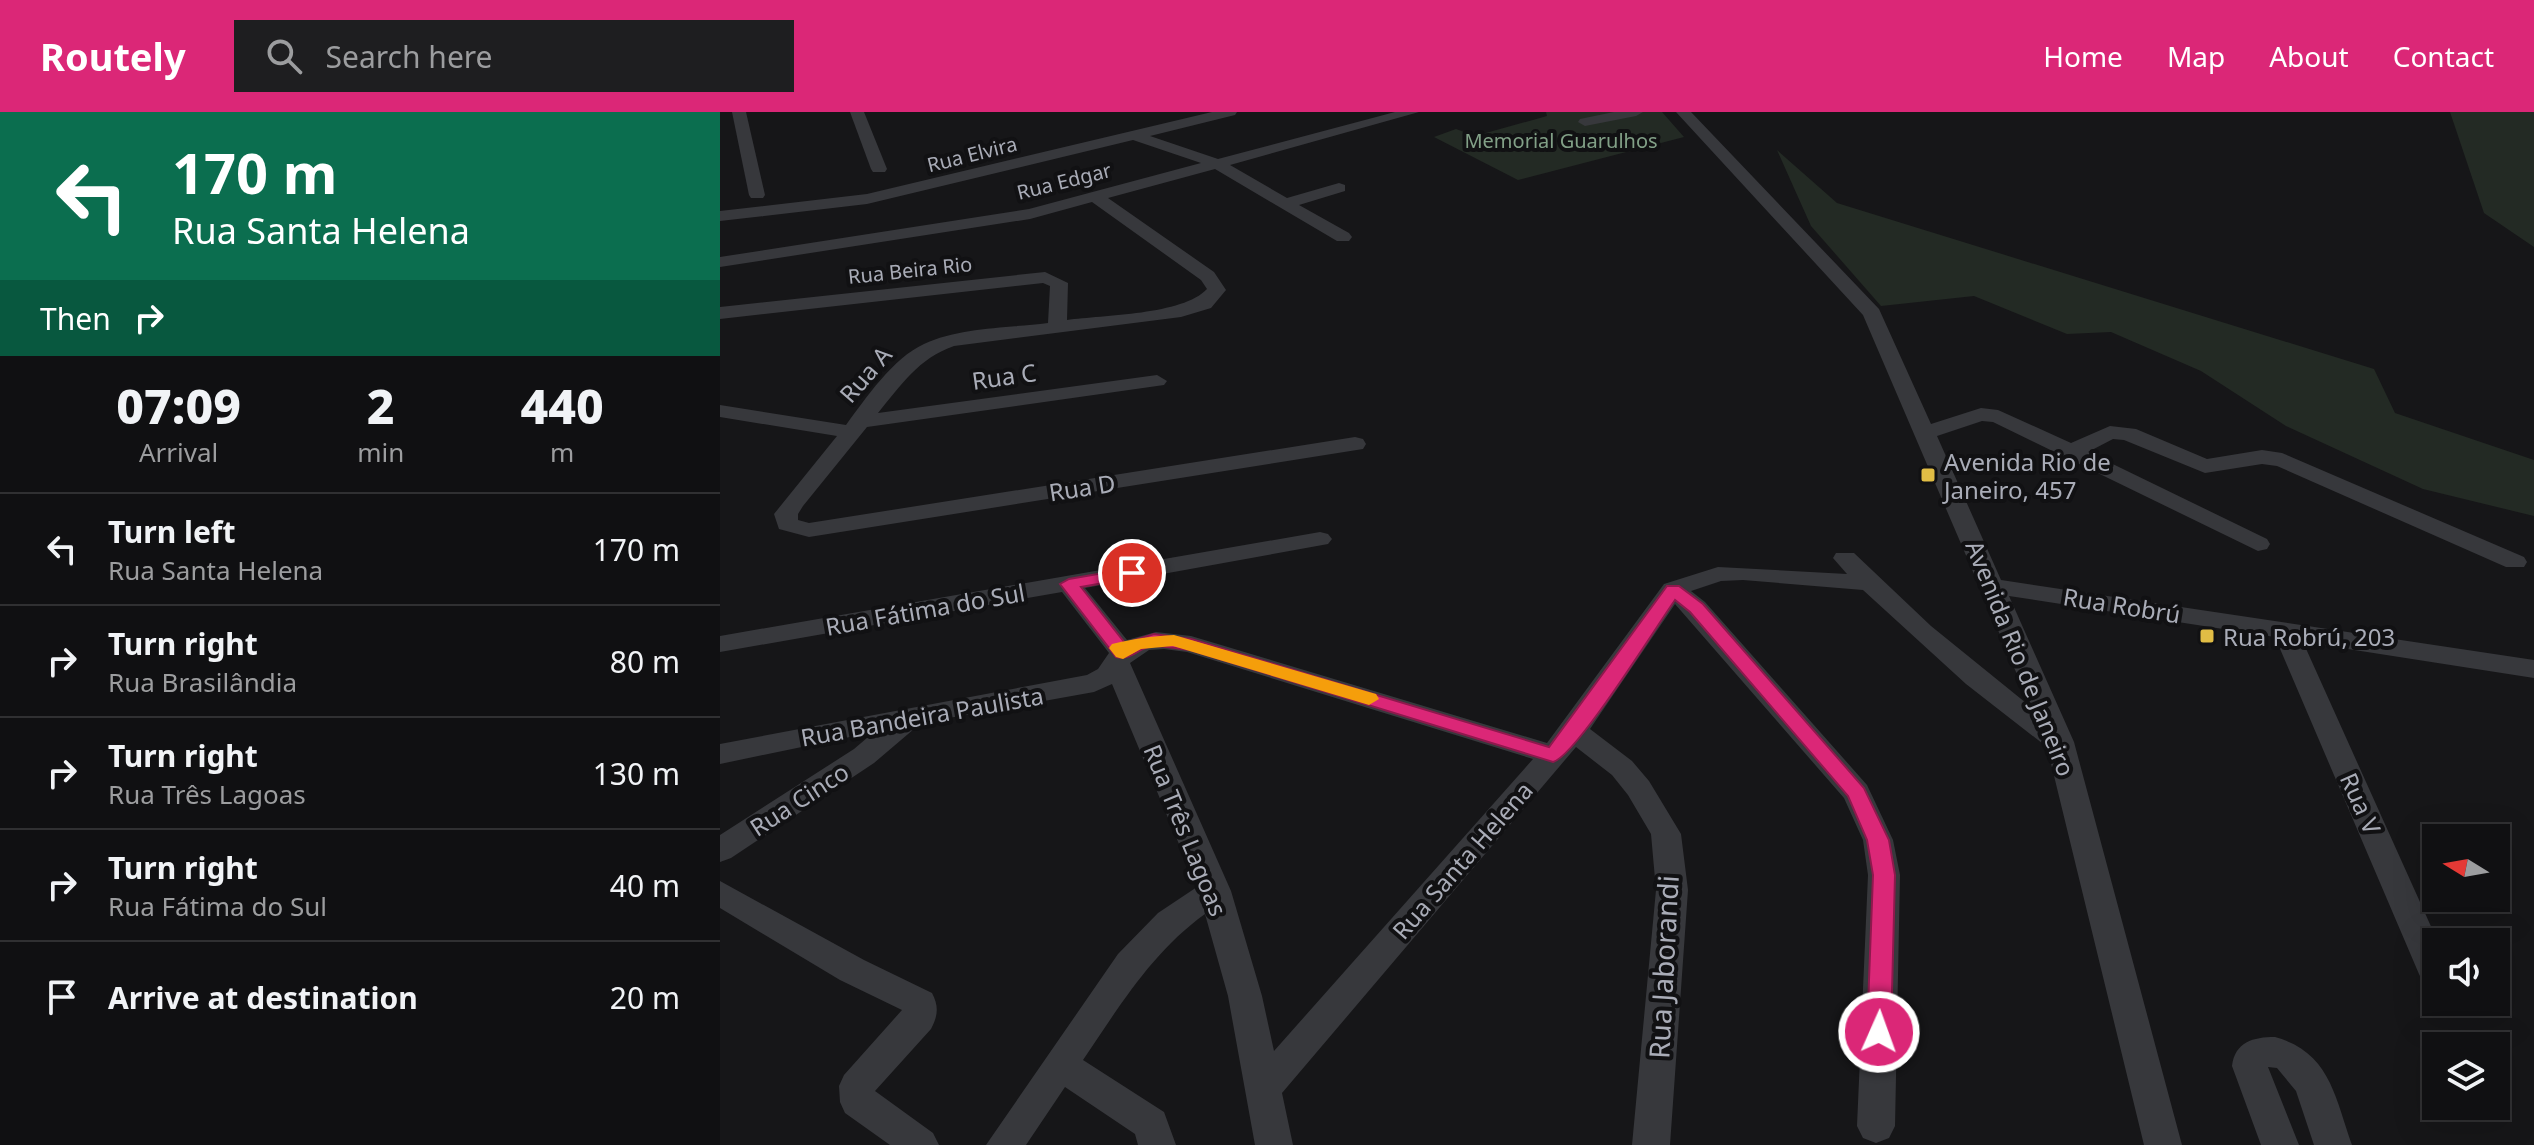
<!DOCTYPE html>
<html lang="en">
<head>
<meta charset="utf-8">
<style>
  body { margin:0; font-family:"Noto Sans",sans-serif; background:#1e1e20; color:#f1f3f6; height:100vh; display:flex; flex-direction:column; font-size:30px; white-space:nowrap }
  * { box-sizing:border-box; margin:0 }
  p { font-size:26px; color:#9c9d9f }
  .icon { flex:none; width:44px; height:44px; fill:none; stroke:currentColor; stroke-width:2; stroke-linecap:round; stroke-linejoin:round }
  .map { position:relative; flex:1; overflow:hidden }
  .panel { display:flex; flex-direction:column; background:#101012; width:720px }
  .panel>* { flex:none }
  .top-card { background:#0b6e4f; color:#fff; overflow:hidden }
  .needle { width:52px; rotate:281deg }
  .fabs { position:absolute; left:1702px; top:712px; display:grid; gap:16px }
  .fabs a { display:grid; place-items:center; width:88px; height:88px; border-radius:0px; background:#101012; box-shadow:0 8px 32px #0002,0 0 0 2px #303032; font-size:40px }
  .pin { position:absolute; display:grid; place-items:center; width:68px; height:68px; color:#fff; margin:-34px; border:4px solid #fff; border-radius:50%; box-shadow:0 2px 8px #0007 }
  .me { position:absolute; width:88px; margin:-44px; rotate:2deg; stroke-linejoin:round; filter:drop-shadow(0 0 6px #0008) }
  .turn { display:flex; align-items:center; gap:28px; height:168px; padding:0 40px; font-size:36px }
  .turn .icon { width:104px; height:104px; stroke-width:2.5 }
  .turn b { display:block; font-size:56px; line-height:68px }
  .then { display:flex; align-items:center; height:76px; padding:0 40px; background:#0003; gap:16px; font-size:30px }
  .eta { display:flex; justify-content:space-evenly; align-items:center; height:136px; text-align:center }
  .eta b { font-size:48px; font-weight:800; line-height:56px }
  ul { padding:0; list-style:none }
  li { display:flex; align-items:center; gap:24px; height:112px; padding:0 40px; border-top:2px solid #303032 }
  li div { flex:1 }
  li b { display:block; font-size:30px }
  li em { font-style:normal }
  header { display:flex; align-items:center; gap:48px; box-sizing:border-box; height:112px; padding:0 40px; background:#db2777; color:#fff }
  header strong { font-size:38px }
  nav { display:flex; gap:44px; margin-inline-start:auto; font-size:28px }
  .search { width:560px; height:72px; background:#1e1e20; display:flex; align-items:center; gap:20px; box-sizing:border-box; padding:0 28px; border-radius:0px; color:#9c9d9f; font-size:30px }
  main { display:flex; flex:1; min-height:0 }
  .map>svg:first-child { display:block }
  .green { fill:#232a24 }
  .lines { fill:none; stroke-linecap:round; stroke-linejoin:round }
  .minor { fill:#37383c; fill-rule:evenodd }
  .route { fill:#db2777; stroke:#8e194d; stroke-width:2 }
  .slow { fill:#f59e0b }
  .poi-dot { fill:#e1bd45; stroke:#111113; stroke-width:3 }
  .labels { text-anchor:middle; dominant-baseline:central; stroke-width:8; stroke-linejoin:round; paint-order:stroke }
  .far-park-label { font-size:20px; fill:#82a087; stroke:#111113 }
  .far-street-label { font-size:20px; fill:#a9acb7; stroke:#111113 }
  .street-label { font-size:24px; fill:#a9acb7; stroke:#111113 }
  .poi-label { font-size:24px; fill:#a9acb7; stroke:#111113; text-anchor:start }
  .near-street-label { font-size:28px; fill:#a9acb7; stroke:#111113 }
</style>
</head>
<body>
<header>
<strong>Routely</strong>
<div class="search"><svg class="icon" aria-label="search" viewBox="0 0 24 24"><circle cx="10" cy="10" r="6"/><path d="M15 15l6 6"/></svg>Search here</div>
<nav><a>Home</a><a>Map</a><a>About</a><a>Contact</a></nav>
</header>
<main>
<section class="panel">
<div class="top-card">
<div class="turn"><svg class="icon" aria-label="left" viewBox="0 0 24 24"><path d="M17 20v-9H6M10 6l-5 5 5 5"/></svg><div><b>170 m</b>Rua Santa Helena</div></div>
<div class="then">Then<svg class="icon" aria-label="right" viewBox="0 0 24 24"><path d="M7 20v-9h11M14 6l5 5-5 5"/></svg></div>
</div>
<div class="eta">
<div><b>07:09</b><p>Arrival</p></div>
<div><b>2</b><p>min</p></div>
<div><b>440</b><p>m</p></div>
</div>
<ul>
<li><svg class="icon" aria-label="left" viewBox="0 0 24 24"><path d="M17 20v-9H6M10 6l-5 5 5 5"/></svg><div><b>Turn left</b><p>Rua Santa Helena</p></div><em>170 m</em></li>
<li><svg class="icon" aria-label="right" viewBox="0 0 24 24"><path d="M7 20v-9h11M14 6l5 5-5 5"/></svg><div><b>Turn right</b><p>Rua Brasilândia</p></div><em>80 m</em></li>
<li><svg class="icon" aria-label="right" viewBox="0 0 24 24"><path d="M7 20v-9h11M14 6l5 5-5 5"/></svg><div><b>Turn right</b><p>Rua Três Lagoas</p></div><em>130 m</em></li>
<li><svg class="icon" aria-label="right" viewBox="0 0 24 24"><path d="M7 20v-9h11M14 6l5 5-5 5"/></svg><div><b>Turn right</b><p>Rua Fátima do Sul</p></div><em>40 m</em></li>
<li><svg class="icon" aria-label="arrive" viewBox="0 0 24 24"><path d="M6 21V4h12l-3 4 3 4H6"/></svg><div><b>Arrive at destination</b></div><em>20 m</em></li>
</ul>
</section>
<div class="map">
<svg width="1814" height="1033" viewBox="0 0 1814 1033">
  <rect width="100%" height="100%" fill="#161618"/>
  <g class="green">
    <polygon points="826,0 942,0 964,25 798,68 714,25 736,17 755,24 827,4"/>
    <polygon points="1730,0 1814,0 1814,135 1764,101"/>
    <polygon points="1057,38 1117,91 1654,257 1675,301 1814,348 1814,404 1703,377 1566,314 1481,259 1391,220 1347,222 1254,184 1161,194 1091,114"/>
  </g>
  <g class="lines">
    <g class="minor">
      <polygon points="12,0 26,0 45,83 43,86 31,86 29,83"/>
      <polygon points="130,0 144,0 167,57 165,60 153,60 151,57"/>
      <path d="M 492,0 L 517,0 L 515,3 L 430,24 L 498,47 L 675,0 L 699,0 L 510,53 L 567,86 L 619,71 L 625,73 L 625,79 L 579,93 L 629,121 L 632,125 L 629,129 L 617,129 L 495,57 L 388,86 L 494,160 L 506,178 L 491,196 L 461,205 L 234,234 C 199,246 181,273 158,301 L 437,263 L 447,269 L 444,273 L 147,315 L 83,394 L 78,402 L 78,408 L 89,411 L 635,325 L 643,327 L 646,332 L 643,337 L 89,425 L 59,417 L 54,402 L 117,324 L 0,305 L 0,293 L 126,313 C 146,286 173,246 204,232 C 240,215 288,216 328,211 L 330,174 L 323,171 L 0,207 L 0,195 L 325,160 L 348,171 L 347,208 C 383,203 463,203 487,177 L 481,168 L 372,90 L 310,107 L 0,155 L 0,145 L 309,97 L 481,51 L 413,28 L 147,92 L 0,109 L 0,99 L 147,82 Z"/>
      <polygon points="894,0 923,0 916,4 865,14 858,10 860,7"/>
      <path d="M 956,0 L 971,0 L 1159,197 L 1211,312 L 1261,296 L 1278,298 L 1351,331 L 1390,314 L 1416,317 L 1487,347 L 1542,338 L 1562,341 L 1804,445 L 1807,450 L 1804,455 L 1786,455 L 1557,354 L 1542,352 L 1485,361 L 1404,328 L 1393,327 L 1368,340 L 1547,427 L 1550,432 L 1547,437 L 1538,439 L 1273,310 L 1262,309 L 1217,324 L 1281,468 L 1814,548 L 1814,566 L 1583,530 L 1718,830 L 1716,830 L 1716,876 L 1704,872 L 1699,862 L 1555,525 L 1289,484 L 1354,630 L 1462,1033 L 1424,1033 L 1327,635 L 1246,572 L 1143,478 L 1023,468 L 1001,469 L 971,479 L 985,490 L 1147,673 L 1173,728 L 1180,763 L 1175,1014 L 1169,1026 L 1156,1031 L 1143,1026 L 1137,1014 L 1148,763 L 1143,728 L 1124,686 L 955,492 L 870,617 L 912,649 L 929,669 L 961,722 L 968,778 L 950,1033 L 912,1033 L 936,778 L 931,722 L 908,683 L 892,663 L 856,635 L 562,981 L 573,1033 L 535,1033 L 508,884 L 485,802 C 432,840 399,895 363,948 L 444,1000 L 456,1033 L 418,1033 L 415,1022 L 345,975 L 306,1033 L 266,1033 L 398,842 L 438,801 L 477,775 L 392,572 L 374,580 L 201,611 L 154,651 L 11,746 L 0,750 L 0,723 L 134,637 L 154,620 L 0,652 L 0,632 L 367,563 L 378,557 L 389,541 L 342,480 L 0,540 L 0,524 L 600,420 L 608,422 L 612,427 L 608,432 L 365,476 L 407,528 L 436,520 L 471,524 L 827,631 L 944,472 L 998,455 L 1127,462 L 1113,446 L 1116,441 L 1134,441 L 1211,514 L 1311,595 L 1143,203 ZM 444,537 L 467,540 L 813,647 L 554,939 L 542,884 L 511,779 L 410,551 L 429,538 Z"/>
      <path d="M 0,769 L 144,848 L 212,881 C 219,894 218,904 211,917 L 155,979 L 213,1021 L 219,1033 L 170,1033 L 125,1001 L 120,990 L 119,974 L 124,963 L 182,898 L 120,868 L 0,796 Z"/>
      <polygon points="1716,882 1716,890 1746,890 1742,902 1730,906 1718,902 1712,890"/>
      <path d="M 1555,925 C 1610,940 1615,985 1632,1033 L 1594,1033 L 1576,979 L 1557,956 L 1548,955 L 1579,1033 L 1541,1033 L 1512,954 C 1515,930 1533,925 1555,925 Z"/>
    </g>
  </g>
  <path class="route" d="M 412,456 L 420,461 L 418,465 L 361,475 L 405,531 L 434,522 L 471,527 L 829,635 L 947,474 L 959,474 L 983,492 L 1144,676 L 1169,728 L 1175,763 L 1171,920 L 1168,927 L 1159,930 L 1150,927 L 1147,920 L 1153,763 L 1147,728 L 1128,684 L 970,500 L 955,488 C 936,515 856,644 833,650 L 470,538 C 458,537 446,534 435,534 C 419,534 412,549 396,545 L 340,472 L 349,467 Z"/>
  <path class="slow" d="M 454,523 L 656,582 L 659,587 L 649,593 L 453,534 L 421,537 L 403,547 L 396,545 L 389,536 L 392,532 C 412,527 432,524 454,523 Z"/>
  <g class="poi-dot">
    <rect x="1200" y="355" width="16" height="16" rx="4"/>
    <rect x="1479" y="516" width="16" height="16" rx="4"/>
  </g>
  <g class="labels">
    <g class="far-park-label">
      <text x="841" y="28">Memorial Guarulhos</text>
    </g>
    <g class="far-street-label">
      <text transform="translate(252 42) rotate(-14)">Rua Elvira</text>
      <text transform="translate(344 69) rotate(-14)">Rua Edgar</text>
      <text transform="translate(190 158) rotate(-6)">Rua Beira Rio</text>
    </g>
    <g class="street-label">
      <text transform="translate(145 262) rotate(-49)">Rua A</text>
      <text transform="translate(284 264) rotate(-8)">Rua C</text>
      <text transform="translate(362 375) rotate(-9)">Rua D</text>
      <text transform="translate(1402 493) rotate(9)">Rua Robrú</text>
      <text transform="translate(205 497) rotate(-10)">Rua Fátima do Sul</text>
      <text transform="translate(1301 546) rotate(68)">Avenida Rio de Janeiro</text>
      <text transform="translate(202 604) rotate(-10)">Rua Bandeira Paulista</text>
      <text transform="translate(79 687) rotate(-33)">Rua Cinco</text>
      <text transform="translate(1641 691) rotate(66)">Rua V</text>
      <text transform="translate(466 718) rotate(68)">Rua Três Lagoas</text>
      <text transform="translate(742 748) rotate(-49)">Rua Santa Helena</text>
    </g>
    <g class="poi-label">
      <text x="1224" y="349">Avenida Rio de<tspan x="1224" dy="28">Janeiro, 457</tspan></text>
      <text x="1503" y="524">Rua Robrú, 203</text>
    </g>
    <g class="near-street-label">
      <text transform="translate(943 855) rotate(-87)">Rua Jaborandi</text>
    </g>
  </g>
</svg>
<div class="fabs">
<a><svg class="needle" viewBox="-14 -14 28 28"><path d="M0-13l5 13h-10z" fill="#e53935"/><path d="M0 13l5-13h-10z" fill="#9c9d9f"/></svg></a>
<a><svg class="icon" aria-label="sound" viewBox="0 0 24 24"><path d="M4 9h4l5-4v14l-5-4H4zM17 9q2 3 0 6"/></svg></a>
<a><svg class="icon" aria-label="layers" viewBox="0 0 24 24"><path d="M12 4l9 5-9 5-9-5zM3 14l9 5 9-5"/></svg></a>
</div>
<div class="pin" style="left:412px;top:461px;background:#d93025"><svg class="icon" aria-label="arrive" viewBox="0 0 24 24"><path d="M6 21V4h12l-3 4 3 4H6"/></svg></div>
<svg class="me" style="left:1159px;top:920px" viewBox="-20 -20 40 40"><circle r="17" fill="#db2777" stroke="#fff" stroke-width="3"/><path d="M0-11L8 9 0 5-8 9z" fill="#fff"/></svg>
</div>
</main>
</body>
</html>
